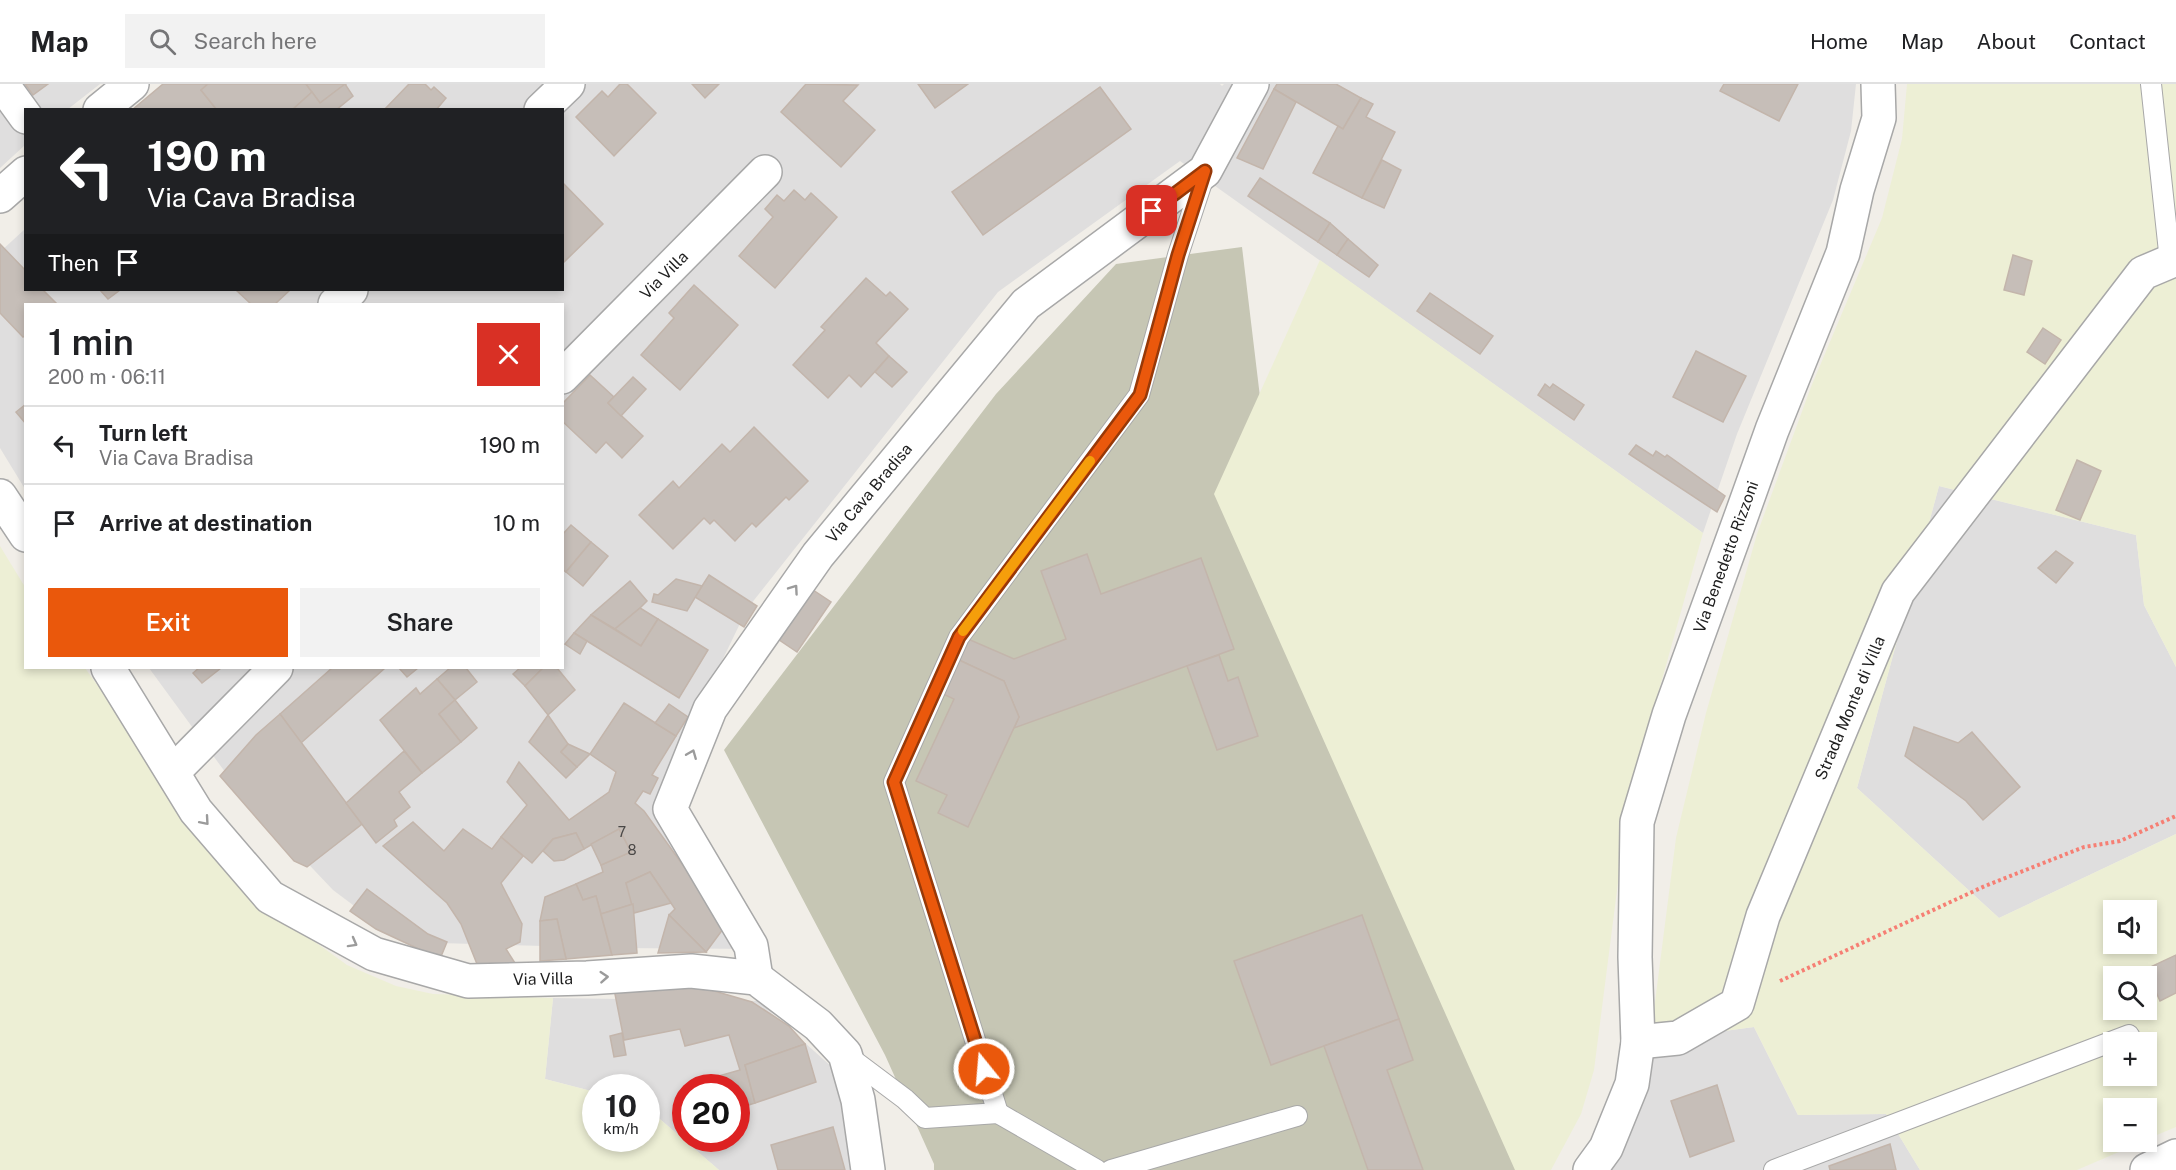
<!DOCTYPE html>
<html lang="en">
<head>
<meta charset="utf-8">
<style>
  body { margin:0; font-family:"Public Sans",sans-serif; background:#f2f2f2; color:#202124; height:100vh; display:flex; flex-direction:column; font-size:22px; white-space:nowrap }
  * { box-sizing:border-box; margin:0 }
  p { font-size:20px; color:#757577 }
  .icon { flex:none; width:33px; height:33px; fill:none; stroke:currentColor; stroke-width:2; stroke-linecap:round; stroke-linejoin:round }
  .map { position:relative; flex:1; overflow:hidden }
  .sheet { position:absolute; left:24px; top:219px; width:540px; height:366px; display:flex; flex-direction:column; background:#fff; border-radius:0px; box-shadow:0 3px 9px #0003 }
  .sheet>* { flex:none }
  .guide { position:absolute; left:24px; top:24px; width:540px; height:183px; border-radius:0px; box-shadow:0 3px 9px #0003; background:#202124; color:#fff; overflow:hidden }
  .tools { position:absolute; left:2103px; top:816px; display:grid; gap:12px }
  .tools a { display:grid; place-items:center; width:54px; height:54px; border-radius:0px; background:#fff; box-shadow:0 3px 9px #0003; font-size:30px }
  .speed { position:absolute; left:582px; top:990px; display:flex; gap:12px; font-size:30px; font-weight:700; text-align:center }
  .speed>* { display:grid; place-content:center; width:78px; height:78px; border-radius:50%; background:#fff; box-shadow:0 3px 9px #0003; line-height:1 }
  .speed small { font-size:15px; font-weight:400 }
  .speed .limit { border:9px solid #d22; background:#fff; color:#111 }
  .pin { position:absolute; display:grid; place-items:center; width:51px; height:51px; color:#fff; margin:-26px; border-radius:12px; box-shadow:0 3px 9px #0006 }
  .me { position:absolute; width:66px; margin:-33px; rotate:343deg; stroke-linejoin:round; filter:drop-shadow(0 0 4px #0008) }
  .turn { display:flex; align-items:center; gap:21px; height:126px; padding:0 24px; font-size:27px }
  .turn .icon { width:78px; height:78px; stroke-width:2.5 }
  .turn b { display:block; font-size:42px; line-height:51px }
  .then { display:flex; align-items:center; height:57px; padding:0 24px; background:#0003; gap:12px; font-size:22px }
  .round { display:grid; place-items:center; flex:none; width:63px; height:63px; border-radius:0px; background:#f2f2f2 }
  .overview { display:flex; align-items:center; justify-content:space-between; height:102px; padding:0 24px }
  h1 { font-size:36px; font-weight:600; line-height:45px }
  .primary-button { display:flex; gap:12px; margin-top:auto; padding:12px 24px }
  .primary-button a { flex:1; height:69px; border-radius:0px; background:#ea580c; color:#fff; font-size:24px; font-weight:600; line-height:69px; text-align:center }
  .primary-button a+a { background:#f2f2f2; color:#202124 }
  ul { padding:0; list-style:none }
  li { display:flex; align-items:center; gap:18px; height:78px; padding:0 24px; border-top:2px solid #e0e0e0 }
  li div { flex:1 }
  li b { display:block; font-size:22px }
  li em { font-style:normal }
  header { display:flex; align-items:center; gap:36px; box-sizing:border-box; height:84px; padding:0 30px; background:#fff; border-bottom:2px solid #e0e0e0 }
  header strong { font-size:28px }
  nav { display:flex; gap:33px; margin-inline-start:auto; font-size:21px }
  .search { width:420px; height:54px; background:#f2f2f2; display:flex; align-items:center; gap:15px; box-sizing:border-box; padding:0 21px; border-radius:0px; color:#757577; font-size:22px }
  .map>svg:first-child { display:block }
  .residential { fill:#dfdede; fill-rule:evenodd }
  .construction { fill:#c6c6b4 }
  .farmland { fill:#edefd5; fill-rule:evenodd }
  .building { fill:#c6beb8; stroke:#c3b5ab; stroke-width:1.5 }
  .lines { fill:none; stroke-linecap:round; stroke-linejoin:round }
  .service-casing { stroke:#a8a8a8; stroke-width:22 }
  .minor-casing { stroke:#a8a8a8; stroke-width:36 }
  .tertiary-casing { stroke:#a8a8a8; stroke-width:36 }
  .path { stroke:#f67f74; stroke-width:4; stroke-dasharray:3 3; stroke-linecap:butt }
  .service { stroke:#fff; stroke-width:20 }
  .minor { stroke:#fff; stroke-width:33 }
  .tertiary { stroke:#fff; stroke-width:33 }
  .oneway { stroke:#9b9b9b }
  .route-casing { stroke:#983908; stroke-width:15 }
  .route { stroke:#ea580c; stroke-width:10 }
  .slow { stroke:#f59e0b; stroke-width:10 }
  .labels { text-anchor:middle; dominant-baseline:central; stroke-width:5; stroke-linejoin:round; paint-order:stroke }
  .number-label { font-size:14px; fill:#4a4847 }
  .street-label { font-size:16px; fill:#212121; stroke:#fff }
</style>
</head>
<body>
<header>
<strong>Map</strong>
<div class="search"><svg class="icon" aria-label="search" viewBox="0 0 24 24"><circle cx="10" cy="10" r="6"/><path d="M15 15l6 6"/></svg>Search here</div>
<nav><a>Home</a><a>Map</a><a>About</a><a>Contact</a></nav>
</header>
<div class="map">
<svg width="2176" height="1086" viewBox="0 0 2176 1086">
  <rect width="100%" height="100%" fill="#f1eee8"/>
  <g class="residential">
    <polygon points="0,0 100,0 68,25 26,26 25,61 0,84"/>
    <polygon points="199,0 1220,0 1222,2 1224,0 1856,0 1851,47 1833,116 1737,350 1703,449 1180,77 998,208 747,525 665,695 768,865 613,864 439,859 373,836 333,806 239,707 149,584 562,584 562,220 26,220 25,405 0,364 0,168 25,145 26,206 562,206 562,26 167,25"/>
    <polygon points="1939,402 2136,451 2144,521 2176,583 2176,750 1999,834 1857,704"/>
    <path d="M 553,914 L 758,917 L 842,992 L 856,1086 L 719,1086 L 647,1024 L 646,1004 L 596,1004 L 595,1008 L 545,995 ZM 686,1004 L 736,1004 L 736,1054 L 686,1054 Z"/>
    <polygon points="1754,943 1798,1031 1886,1030 1920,1086 1610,1086 1650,957"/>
  </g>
  <polygon class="construction" points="1242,163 1266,363 1539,1086 934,1086 934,1080 885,971 724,666 996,310 1116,180"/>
  <g class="farmland">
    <path d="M 1907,0 L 2176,0 L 2176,583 L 2144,521 L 2136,451 L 1939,402 L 1857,704 L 1999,834 L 2176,750 L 2176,1043 L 2147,1055 L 2146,1024 L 2114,1024 L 2114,1058 L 2142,1058 L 2077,1086 L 1920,1086 L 1886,1030 L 1798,1031 L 1754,943 L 1650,957 L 1676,754 L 1706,629 L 1757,450 L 1811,303 L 1882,134 L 1902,55 ZM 2114,826 L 2146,826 L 2146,860 L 2114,860 ZM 2114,892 L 2146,892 L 2146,926 L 2114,926 ZM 2114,958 L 2146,958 L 2146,992 L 2114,992 Z"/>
    <polygon points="1320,176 1703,449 1656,617 1625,744 1594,986 1581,1030 1551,1086 1515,1086 1214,410"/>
    <polygon points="0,462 25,503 26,584 85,584 160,688 300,847 347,881 396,902 433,910 553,914 545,995 595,1008 596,1054 646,1054 647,1024 719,1086 0,1086"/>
  </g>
  <g class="building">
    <polygon points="25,0 48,0 33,11"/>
    <polygon points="163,0 208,0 201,6 217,26 132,26"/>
    <polygon points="208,0 306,0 312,8 292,26 217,26 201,6"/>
    <polygon points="306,0 346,0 320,19"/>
    <polygon points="345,0 353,12 336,26 292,26 312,8 320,19"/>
    <polygon points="409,0 425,0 431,6 434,3 446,14 436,26 384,26"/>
    <polygon points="620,0 627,0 656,29 614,72 576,33 602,7 608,13"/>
    <polygon points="692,0 719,0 705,14"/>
    <polygon points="806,0 858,1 843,17 875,46 841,83 781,28"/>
    <polygon points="918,0 968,0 935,24"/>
    <polygon points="1277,0 1336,0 1361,14 1343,45 1274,5"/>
    <polygon points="1724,0 1798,0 1779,37 1720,7"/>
    <polygon points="1100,3 1131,45 983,151 952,108"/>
    <polygon points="1274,5 1296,18 1263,85 1237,74"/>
    <polygon points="1361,14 1373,20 1366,33 1395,48 1362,114 1313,89 1338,42 1343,45"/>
    <polygon points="1382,76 1401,86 1384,124 1362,114"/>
    <polygon points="1260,94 1330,139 1318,158 1248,112"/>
    <polygon points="562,98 603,140 562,180"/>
    <polygon points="794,106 805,116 811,109 837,133 775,204 739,172 773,133 765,125 777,111 784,117"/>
    <polygon points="1330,139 1348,155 1337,171 1318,158"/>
    <polygon points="1348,155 1378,181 1369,193 1337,171"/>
    <polygon points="0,160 26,187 26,206 43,206 57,220 26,220 26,251 23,253 0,229"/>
    <polygon points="2013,171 2032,177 2024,211 2004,206"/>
    <polygon points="866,194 886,212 890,208 908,225 876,259 889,272 861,303 849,291 828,314 793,281 825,246 821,243"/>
    <polygon points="694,201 738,241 680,306 641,271 674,234 669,229"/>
    <polygon points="100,206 120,206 108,215"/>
    <polygon points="236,206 290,206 275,220 251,220"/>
    <polygon points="1430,209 1493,252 1480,270 1417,227"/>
    <polygon points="2043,244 2061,256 2045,280 2027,268"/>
    <polygon points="1696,267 1746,292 1723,338 1673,313"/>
    <polygon points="889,272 907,288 892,303 875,288"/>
    <polygon points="590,291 614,313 608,319 643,352 622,374 606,358 596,369 562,337 562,320"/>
    <polygon points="633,293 646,305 621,332 608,319"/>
    <polygon points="1545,300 1550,304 1553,300 1584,321 1574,336 1538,311"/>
    <polygon points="26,320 26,340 16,328"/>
    <polygon points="754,343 808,397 789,416 786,413 756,443 752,439 735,457 714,436 710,440 704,434 673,465 639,431 673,397 679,404 722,360 730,368"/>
    <polygon points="1636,361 1653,372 1656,367 1665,373 1667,371 1725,412 1717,428 1629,370"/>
    <polygon points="2077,376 2101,387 2080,436 2056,426"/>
    <polygon points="571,441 591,458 566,488 562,485 562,451"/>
    <polygon points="591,458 608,472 583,502 566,488"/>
    <polygon points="2056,467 2073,479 2056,499 2038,484"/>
    <polygon points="1087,470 1101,510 1201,474 1234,565 1014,644 1019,633 1004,597 959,576 968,555 1014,575 1066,555 1041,487"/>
    <polygon points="709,491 757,522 744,543 695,513"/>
    <polygon points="676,495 702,502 687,527 652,518 654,510 658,511"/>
    <polygon points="630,497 647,517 640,524 615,545 591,531"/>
    <polygon points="801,498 831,518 797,568 766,547"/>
    <polygon points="640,524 658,535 641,562 615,545"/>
    <polygon points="591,531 641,562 658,535 708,566 679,614 574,549"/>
    <polygon points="574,549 587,557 580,570 565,560"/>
    <polygon points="1219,571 1228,597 1238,593 1258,652 1217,666 1187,582"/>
    <polygon points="959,576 1004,597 1019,633 968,743 938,729 947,711 916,697 954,615 943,610"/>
    <polygon points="199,584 221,584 202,599 193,589"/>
    <polygon points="332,584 385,584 301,659 280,630"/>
    <polygon points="399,584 418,584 407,593"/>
    <polygon points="450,584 466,584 477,598 455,616 437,595"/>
    <polygon points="520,584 543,584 525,602 513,590"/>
    <polygon points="543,584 557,584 575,606 548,631 525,602"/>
    <polygon points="437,595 455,616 439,630 461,658 422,689 380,636 416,604 420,610"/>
    <polygon points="455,616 477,644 461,658 439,630"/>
    <polygon points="624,619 676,652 652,691 658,694 650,710 643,707 635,719 644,727 726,841 706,868 669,831 675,825 650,788 626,799 633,820 601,830 596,812 583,816 576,800 603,788 601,781 631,768 619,745 584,765 576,749 553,755 532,779 501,753 527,721 507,698 519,678 569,736 609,708 616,688 590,670"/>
    <polygon points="669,620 688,633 676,652 655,639"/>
    <polygon points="280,630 362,740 307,783 294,777 220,692 256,651"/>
    <polygon points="548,631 568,660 561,668 577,683 566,694 529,658"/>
    <polygon points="1914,643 1958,659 1972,648 2020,703 1983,736 1966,717 1905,672"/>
    <polygon points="568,660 590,670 577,683 561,668"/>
    <polygon points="404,667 422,689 399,708 410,723 394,736 397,742 376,759 346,719"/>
    <polygon points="413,738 444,767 463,745 492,765 501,753 523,772 501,799 522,840 520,858 506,865 515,879 477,880 461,840 447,819 383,762"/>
    <polygon points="619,745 631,768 601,781 591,760"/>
    <polygon points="576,749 584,765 564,776 554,777 543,767 553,755"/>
    <polygon points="650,788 671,819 634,829 626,799"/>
    <polygon points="576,800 583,816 596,812 612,871 566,875 557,835 540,837 545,813"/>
    <polygon points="367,805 428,850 447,858 440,875 376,845 350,827"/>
    <polygon points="633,820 637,869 612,871 601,830"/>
    <polygon points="669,831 706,868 658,869"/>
    <polygon points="1362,831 1399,935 1271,981 1234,877"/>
    <polygon points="557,835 566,875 540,877 540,837"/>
    <polygon points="2176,871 2176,909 2160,917 2146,885"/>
    <polygon points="661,903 704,904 752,918 789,942 805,960 745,981 755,1019 736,1025 736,1004 703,1004 701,997 740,986 729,951 685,962 680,945 624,956 614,905"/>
    <polygon points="1399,935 1413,976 1387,986 1423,1086 1368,1086 1324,962"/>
    <polygon points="622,949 626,971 614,973 610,952"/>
    <polygon points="805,960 816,998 755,1019 745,981"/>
    <polygon points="1717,1001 1734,1057 1690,1073 1671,1017"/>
    <polygon points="833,1043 845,1086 778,1086 771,1061"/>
    <polygon points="1890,1060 1896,1086 1830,1086 1829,1082"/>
  </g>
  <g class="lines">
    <defs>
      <g id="service">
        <polyline points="2151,0 2170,177"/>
        <polyline points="845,970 905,1015 925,1034 998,1029 894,698 959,553 1139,311 1178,171 1205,89"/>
        <polyline points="998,1029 1097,1086"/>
        <polyline points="1111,1086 1297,1032"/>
        <polyline points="1774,1086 2129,951"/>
      </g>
      <g id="minor">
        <polyline points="2,0 26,33"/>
        <polyline points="541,26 568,0"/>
        <polyline points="335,220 351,206"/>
        <polyline points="562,293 765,88"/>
        <polyline points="0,412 26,451"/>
        <polyline points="108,584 196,727 270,813 374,870 468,897 587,894 691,887 756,894 818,941 845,970 858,1016 868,1086"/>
        <polyline points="173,688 276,584"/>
        <polyline points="756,894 751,862 670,725 710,625 818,471 1026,220 1205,87 1252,0"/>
        <polyline points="1638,958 1678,954 1737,920 1763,832 1898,508 2143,189 2176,175"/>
        <polyline points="1590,1086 1606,1064 1632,1000 1638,958 1635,873 1637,738 1669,631 1738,441 1772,346 1843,169 1857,106 1879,34 1878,0"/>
        <polyline points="2147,1086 2176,1072"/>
      </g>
      <g id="tertiary">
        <polyline points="100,26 132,0"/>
        <polyline points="0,112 26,89"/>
      </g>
    </defs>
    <use href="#service" class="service-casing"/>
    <use href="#minor" class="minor-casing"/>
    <use href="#tertiary" class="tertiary-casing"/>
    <polyline class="path" points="1780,897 1985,802 2084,763 2120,757 2176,732"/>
    <use href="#service" class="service"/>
    <use href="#minor" class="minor"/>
    <use href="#tertiary" class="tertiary"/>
  </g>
  <defs><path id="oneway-chevron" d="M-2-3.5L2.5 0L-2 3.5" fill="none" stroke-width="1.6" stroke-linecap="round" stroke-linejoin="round" transform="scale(1.5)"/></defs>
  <g class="oneway">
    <use href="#oneway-chevron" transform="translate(794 505) rotate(-55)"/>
    <use href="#oneway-chevron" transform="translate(692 670) rotate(-68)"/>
    <use href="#oneway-chevron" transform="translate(205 737) rotate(49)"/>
    <use href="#oneway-chevron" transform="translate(353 859) rotate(29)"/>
    <use href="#oneway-chevron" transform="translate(604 893) rotate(-4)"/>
  </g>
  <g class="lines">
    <defs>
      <polyline id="route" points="984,985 894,698 959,553 1140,311 1178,171 1205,87 1152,127"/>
    </defs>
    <use href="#route" class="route-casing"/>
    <use href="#route" class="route"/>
    <polyline class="slow" points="963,547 1090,377"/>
  </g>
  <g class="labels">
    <g class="number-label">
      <text x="622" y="748">7</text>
      <text x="632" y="766">8</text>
    </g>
    <g class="street-label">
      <text transform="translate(664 191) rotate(-45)">Via Villa</text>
      <text transform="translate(869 409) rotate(-50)">Via Cava Bradisa</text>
      <text transform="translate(1726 473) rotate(-70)">Via Benedetto Rizzoni</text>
      <text transform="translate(1850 624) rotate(-67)">Strada Monte di Villa</text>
      <text transform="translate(543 895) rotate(-1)">Via Villa</text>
    </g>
  </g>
</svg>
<div class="tools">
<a><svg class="icon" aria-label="sound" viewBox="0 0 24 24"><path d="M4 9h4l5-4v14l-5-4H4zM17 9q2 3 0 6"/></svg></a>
<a><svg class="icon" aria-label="search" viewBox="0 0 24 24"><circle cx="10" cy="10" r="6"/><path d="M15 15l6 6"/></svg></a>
<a>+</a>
<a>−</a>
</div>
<div class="speed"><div>10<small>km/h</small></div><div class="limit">20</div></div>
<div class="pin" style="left:1152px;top:127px;background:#d93025"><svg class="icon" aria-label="arrive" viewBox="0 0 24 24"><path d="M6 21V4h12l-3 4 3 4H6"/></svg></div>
<svg class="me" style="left:984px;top:985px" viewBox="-20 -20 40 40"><circle r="17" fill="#ea580c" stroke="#fff" stroke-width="3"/><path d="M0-11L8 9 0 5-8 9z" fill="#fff"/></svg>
<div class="guide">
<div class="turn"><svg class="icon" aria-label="left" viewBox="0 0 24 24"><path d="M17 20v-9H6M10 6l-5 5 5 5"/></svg><div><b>190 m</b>Via Cava Bradisa</div></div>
<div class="then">Then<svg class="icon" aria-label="arrive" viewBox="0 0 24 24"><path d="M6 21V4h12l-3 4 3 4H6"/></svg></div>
</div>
<section class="sheet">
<div class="overview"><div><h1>1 min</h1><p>200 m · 06:11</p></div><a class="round" style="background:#d93025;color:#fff"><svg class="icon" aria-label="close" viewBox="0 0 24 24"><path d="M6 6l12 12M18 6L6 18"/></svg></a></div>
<ul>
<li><svg class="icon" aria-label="left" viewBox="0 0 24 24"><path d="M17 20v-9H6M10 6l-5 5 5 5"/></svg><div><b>Turn left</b><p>Via Cava Bradisa</p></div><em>190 m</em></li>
<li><svg class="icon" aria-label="arrive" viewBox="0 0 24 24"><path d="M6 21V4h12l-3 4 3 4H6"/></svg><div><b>Arrive at destination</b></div><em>10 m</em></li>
</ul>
<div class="primary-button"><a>Exit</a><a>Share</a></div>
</section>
</div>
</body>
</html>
